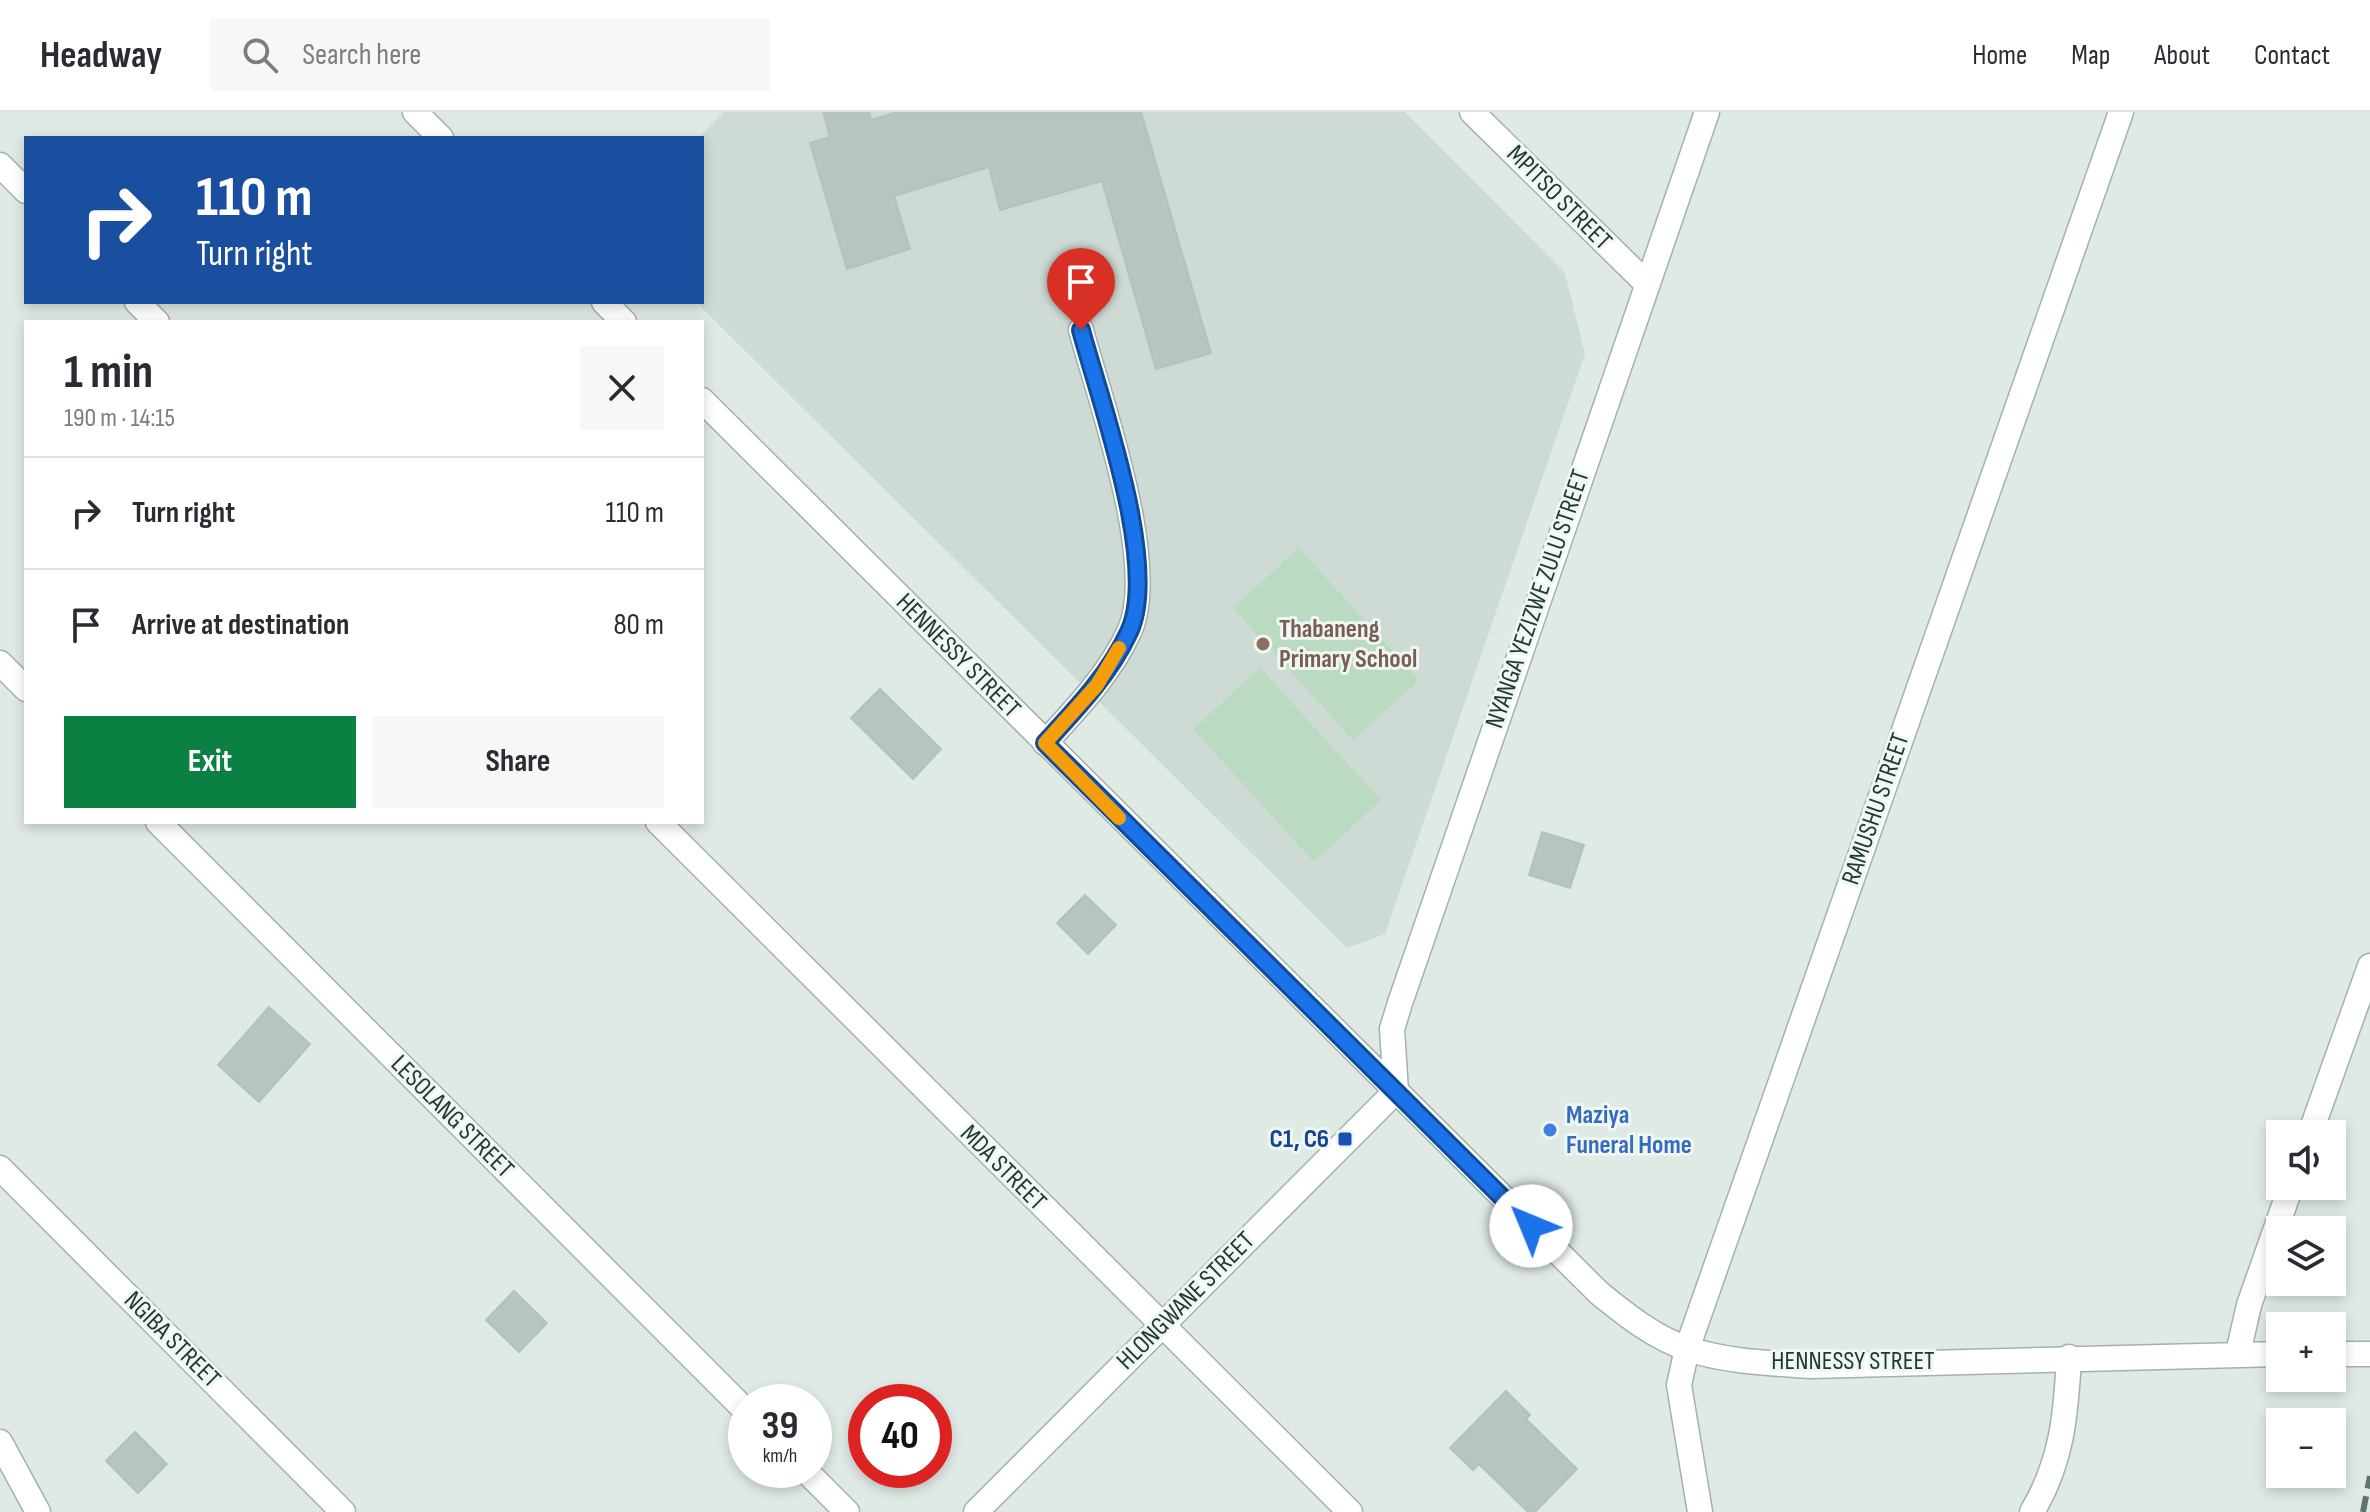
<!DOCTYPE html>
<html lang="en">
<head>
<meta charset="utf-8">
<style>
  body { margin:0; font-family:"Sofia Sans Condensed",sans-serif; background:#f7f7f7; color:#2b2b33; height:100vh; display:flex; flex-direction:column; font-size:30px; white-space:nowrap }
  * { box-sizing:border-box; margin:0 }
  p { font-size:26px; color:#7c7c81 }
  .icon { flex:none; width:44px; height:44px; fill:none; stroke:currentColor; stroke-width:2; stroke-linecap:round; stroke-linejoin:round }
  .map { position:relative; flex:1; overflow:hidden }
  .panel { position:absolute; left:24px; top:208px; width:680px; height:504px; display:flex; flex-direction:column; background:#fff; border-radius:0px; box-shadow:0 4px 12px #0003 }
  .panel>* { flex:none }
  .guide { position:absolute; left:24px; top:24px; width:680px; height:168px; border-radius:0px; box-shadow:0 4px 12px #0003; background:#1a4fa0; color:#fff; overflow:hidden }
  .tools { position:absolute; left:2266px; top:1008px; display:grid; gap:16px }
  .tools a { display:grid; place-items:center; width:80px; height:80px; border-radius:0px; background:#fff; box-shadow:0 4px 12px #0003; font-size:40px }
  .speed { position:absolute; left:728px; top:1272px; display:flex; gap:16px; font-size:40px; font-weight:700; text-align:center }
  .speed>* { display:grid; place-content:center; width:104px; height:104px; border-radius:50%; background:#fff; box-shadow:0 4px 12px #0003; line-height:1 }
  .speed small { font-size:20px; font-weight:400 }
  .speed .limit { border:12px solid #d22; background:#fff; color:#111 }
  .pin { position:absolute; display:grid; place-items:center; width:68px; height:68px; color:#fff; margin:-82px -34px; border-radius:50% 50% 50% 0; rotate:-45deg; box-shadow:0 0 8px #0007 }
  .pin .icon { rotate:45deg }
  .me { position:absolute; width:88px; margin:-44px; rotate:315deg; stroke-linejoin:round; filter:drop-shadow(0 0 6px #0008) }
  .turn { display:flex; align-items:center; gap:28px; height:168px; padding:0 40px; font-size:36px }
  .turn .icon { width:104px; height:104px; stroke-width:2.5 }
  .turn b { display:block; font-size:56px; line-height:68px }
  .round { display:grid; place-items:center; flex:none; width:84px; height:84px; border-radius:0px; background:#f7f7f7 }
  .headline { display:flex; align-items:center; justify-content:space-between; height:136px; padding:0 40px }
  h1 { font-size:48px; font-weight:700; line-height:60px }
  .cta { display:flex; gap:16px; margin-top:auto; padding:16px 40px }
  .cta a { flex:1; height:92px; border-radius:0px; background:#0b8043; color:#fff; font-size:32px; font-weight:700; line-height:92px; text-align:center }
  .cta a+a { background:#f7f7f7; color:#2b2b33 }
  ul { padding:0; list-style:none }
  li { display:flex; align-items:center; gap:24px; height:112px; padding:0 40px; border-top:2px solid #e1e1e2 }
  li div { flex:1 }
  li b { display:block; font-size:30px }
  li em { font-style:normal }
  header { display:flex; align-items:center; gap:48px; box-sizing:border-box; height:112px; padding:0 40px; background:#fff; border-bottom:2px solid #e1e1e2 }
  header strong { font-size:38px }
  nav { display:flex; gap:44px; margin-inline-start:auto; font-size:28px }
  .search { width:560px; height:72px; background:#f7f7f7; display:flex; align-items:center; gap:20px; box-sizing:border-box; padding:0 28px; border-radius:0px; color:#7c7c81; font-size:30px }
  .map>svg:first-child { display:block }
  .built { fill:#cedad4 }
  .green { fill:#badac2 }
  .building { fill:#b6c5be; stroke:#b3c3bc; stroke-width:2 }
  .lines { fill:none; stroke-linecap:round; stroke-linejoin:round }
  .minor-casing { stroke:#a3b1ac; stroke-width:27 }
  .minor { stroke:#fff; stroke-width:24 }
  .rail { stroke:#5c756e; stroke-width:6; stroke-dasharray:16 8; stroke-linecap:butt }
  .route-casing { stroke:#114b97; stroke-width:20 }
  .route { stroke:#1a73e8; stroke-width:14 }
  .slow { stroke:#f59e0b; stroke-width:14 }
  .education-dot { fill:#8d6e63; stroke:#f0f7f3; stroke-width:3 }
  .shop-dot { fill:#3f7fe0; stroke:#f0f7f3; stroke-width:3 }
  .transit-dot { fill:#1a4fb4; stroke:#f0f7f3; stroke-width:3 }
  .labels { text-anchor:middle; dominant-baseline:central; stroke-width:6; stroke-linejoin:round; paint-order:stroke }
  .street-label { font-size:26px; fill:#223933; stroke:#f0f7f3 }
  .education-label { font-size:26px; font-weight:bold; fill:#785e54; stroke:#f0f7f3; text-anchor:start }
  .shop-label { font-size:26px; font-weight:bold; fill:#366cbe; stroke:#f0f7f3; text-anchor:start }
  .transit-label { font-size:26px; font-weight:bold; fill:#164399; stroke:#f0f7f3; text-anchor:end }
</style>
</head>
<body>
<header>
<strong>Headway</strong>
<div class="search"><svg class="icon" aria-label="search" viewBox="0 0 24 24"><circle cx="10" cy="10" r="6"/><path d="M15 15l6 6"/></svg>Search here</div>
<nav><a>Home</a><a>Map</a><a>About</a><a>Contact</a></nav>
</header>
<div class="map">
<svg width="2370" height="1400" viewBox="0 0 2370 1400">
  <rect width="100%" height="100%" fill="#e0eae5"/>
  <polygon class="built" points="724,0 1405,0 1565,161 1585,242 1385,822 1347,836 696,190 702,190 702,26 698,26"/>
  <g class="green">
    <polygon points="1299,436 1419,568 1353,628 1233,496"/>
    <polygon points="1260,556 1381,688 1314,750 1193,617"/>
  </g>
  <g class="building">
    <polygon points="823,0 869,0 871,8 898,0 1141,0 1211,241 1156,257 1102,69 1000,98 989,55 894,84 910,137 847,157 810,31 830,25"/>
    <polygon points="880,577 941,637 913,667 851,606"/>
    <polygon points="1542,720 1584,733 1570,776 1529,763"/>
    <polygon points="1085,783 1116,813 1088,842 1057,811"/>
    <polygon points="269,895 310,932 259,990 218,953"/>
    <polygon points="514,1179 547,1211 519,1240 486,1208"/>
    <polygon points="1506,1279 1530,1303 1526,1307 1577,1357 1535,1400 1528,1400 1479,1352 1473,1358 1450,1336"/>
    <polygon points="135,1320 167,1352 138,1381 106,1349"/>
  </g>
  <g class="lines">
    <defs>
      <g id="minor">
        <polyline points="415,0 441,26"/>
        <polyline points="1472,0 1647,172"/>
        <polyline points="0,53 26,79"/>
        <polyline points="137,190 157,210"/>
        <polyline points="604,190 624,210"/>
        <path d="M 702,288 L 1599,1181 C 1626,1203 1655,1226 1688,1237 C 1727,1250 1771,1251 1811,1254 L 2280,1242"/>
        <polyline points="0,551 26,577"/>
        <path d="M 1045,631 C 1076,597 1109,563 1129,520 C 1160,454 1100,289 1081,218"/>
        <polyline points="158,710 746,1299"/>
        <polyline points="658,710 1350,1400"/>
        <polyline points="1396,979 1392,917 1400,891 1707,0"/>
        <polyline points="2310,1022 2370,854"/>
        <polyline points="0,1056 343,1400"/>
        <polyline points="2238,1241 2249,1193 2291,1074"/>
        <polyline points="2332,1242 2370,1242"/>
        <polyline points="0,1330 38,1400"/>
        <polyline points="805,1358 847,1400"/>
        <polyline points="976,1400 1396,979"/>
        <polyline points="1700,1400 1679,1273 1687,1237 2121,0"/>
        <path d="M 2032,1400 C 2062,1350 2066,1303 2069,1245"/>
      </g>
    </defs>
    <use href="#minor" class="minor-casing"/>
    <use href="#minor" class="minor"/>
    <polyline class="rail" points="2363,1400 2370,1364"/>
  </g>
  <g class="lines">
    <defs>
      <path id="route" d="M 1081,218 C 1100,289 1160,454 1129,520 C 1109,563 1076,597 1045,631 L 1531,1114"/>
    </defs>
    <use href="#route" class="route-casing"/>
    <use href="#route" class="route"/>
    <polyline class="slow" points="1119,536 1097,573 1045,631 1119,706"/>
  </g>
  <circle class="education-dot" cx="1263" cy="532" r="8"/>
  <circle class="shop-dot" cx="1550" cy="1018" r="8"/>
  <rect class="transit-dot" x="1337" y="1019" width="16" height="16" rx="4"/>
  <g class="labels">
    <g class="street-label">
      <text transform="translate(1559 86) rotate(45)">MPITSO STREET</text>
      <text transform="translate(1538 487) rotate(-71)">NYANGA YEZIZWE ZULU STREET</text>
      <text transform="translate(958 544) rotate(45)">HENNESSY STREET</text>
      <text transform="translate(1876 697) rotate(-71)">RAMUSHU STREET</text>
      <text transform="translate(452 1005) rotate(45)">LESOLANG STREET</text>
      <text transform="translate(1003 1056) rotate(45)">MDA STREET</text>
      <text transform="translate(1186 1189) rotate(-45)">HLONGWANE STREET</text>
      <text transform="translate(172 1228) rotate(45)">NGIBA STREET</text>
      <text x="1853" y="1249">HENNESSY STREET</text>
    </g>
    <g class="education-label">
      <text x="1279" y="517">Thabaneng<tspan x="1279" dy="30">Primary School</tspan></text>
    </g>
    <g class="shop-label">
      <text x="1566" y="1003">Maziya<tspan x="1566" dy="30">Funeral Home</tspan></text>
    </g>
    <g class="transit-label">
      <text x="1329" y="1027">C1, C6</text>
    </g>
  </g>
</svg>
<div class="tools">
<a><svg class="icon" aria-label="sound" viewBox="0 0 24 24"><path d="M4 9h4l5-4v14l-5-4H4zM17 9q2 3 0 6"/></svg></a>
<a><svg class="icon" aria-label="layers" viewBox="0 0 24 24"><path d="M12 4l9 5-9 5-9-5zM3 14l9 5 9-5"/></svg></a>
<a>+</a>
<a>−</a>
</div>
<div class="speed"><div>39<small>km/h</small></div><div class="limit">40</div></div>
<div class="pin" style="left:1081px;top:218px;background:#d93025"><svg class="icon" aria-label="arrive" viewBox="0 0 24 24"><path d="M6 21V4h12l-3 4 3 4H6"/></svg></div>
<svg class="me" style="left:1531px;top:1114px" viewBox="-20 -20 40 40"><circle r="19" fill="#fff"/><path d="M0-13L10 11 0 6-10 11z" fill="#1a73e8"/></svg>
<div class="guide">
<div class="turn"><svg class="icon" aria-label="right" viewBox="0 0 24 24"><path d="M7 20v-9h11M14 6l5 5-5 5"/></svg><div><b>110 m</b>Turn right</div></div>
</div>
<section class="panel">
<div class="headline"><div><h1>1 min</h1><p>190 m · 14:15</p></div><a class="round"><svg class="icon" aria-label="close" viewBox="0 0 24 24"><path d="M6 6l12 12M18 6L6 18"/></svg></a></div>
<ul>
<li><svg class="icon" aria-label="right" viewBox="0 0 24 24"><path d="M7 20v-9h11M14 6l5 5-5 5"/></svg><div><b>Turn right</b></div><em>110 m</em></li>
<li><svg class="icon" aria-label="arrive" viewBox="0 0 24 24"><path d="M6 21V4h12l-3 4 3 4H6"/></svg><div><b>Arrive at destination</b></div><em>80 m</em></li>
</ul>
<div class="cta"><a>Exit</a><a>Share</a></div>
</section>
</div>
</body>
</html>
